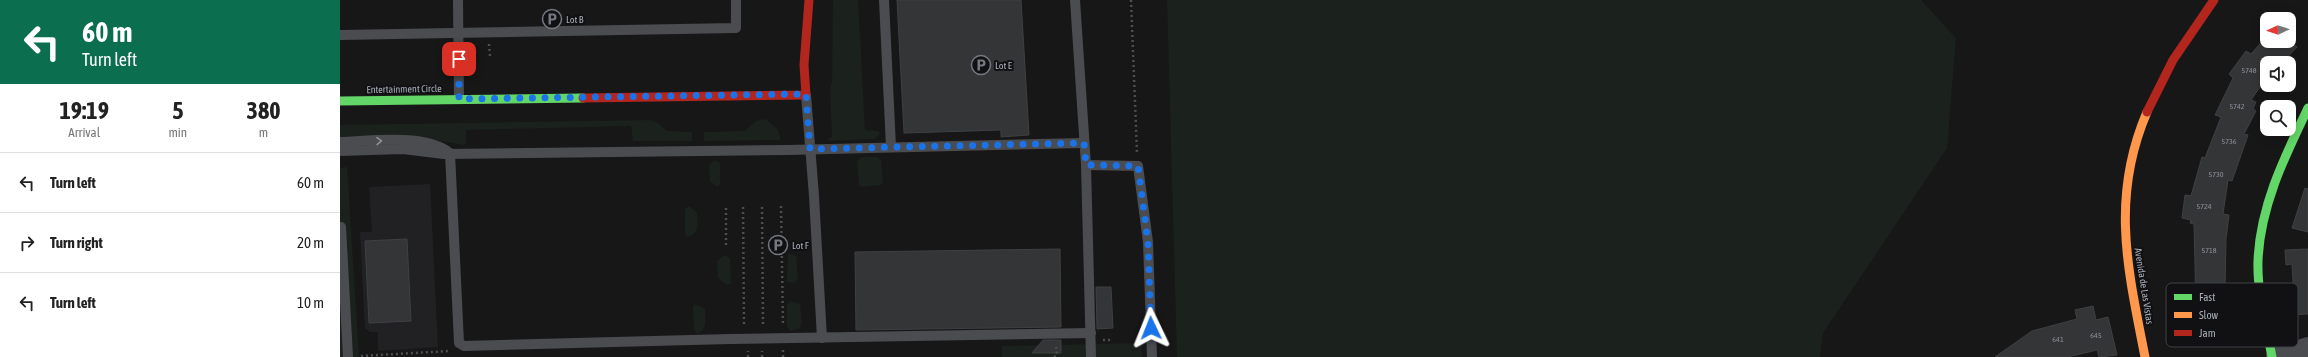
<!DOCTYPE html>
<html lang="en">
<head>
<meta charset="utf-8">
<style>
  body { margin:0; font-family:"Asap Condensed",sans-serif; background:#f2f2f2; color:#222; height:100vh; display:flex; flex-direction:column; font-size:15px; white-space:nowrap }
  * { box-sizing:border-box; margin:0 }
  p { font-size:13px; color:#767676 }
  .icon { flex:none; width:22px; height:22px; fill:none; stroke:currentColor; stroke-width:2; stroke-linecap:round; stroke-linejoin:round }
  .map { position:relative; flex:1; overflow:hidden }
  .side { display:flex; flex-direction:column; background:#fff; width:340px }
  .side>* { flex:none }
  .top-card { background:#0b6e4f; color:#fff; overflow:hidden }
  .needle { width:26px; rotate:266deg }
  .buttons { position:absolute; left:1920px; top:12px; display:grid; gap:8px }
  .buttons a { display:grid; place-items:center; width:36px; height:36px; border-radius:8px; background:#fff; box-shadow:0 2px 10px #0003; font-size:20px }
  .pin { position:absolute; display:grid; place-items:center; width:34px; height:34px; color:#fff; margin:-17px; border-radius:8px; box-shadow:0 2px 6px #0006 }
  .me { position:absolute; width:44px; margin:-22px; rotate:358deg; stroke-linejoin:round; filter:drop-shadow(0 0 3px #0008) }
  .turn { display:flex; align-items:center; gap:14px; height:84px; padding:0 16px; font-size:18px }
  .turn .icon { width:52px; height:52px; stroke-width:2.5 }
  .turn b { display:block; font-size:28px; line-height:34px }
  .eta { display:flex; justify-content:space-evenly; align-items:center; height:68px; text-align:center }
  .eta b { font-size:24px; font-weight:700; line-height:28px }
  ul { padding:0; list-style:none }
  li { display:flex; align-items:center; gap:12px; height:60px; padding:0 16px; border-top:1px solid #e0e0e0 }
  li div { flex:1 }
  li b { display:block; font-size:15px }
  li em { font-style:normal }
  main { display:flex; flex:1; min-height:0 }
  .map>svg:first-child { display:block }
  .built { fill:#212124 }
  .green { fill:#1b211c }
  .building { fill:#343537; stroke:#3f4043 }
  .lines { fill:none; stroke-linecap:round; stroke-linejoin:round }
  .path { stroke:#4d4e52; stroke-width:2.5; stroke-dasharray:2 3; stroke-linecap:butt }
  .lane { stroke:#4b4c50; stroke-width:10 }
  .street { stroke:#4b4c50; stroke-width:20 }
  .fast { stroke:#63d668; stroke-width:9 }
  .slow { stroke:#ff974d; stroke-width:9 }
  .jam { stroke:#b3261e; stroke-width:9 }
  .oneway { stroke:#8c9099 }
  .route { stroke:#1a73e8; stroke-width:7; stroke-dasharray:0 12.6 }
  .labels { text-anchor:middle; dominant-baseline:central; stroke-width:4; stroke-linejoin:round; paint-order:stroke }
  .number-label { font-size:8px; fill:#8b8f98 }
  .poi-label { font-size:10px; fill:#a8adb8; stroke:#111113; text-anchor:start }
  .street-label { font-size:10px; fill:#a8adb8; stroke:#111113 }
  .key { fill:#111113; stroke:#3e4045; stroke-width:1 }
  .key-label { font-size:11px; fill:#a8adb8 }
</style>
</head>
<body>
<main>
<section class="side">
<div class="top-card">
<div class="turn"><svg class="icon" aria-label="left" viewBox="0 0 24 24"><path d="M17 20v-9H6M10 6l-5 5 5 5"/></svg><div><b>60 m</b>Turn left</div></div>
</div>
<div class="eta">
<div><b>19:19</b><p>Arrival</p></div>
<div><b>5</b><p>min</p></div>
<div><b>380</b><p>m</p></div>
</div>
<ul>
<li><svg class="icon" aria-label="left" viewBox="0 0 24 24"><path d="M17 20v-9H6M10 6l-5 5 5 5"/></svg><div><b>Turn left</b></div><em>60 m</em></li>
<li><svg class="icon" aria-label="right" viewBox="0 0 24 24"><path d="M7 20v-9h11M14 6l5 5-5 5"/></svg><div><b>Turn right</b></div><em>20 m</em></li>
<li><svg class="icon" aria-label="left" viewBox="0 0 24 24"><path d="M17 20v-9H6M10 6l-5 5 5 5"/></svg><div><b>Turn left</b></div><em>10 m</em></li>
</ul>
</section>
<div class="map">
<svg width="1968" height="357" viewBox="0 0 1968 357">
  <rect width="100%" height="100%" fill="#171717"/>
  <polygon class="built" points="90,184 98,347 38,351 38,332 30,332 25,328 20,232 32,232 29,187"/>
  <g class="green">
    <polygon points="493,0 518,0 525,130 538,131 540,134 535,139 490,141 488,139 492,137 490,87 492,83"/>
    <polygon points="827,0 1581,0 1616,38 1607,148 1483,333 1480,357 837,357"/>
    <polygon points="426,119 438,130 441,140 364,141 364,132 405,131 416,121"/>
    <polygon points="311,120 318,123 327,131 352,132 352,141 293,141 291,126 126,130 126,143 124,145 67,135 0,137 0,125"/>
    <polygon points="522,157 537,157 541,160 543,181 541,185 522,187 519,185 517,161"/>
    <polygon points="375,160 380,163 380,184 377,187 370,181 369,165"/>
    <polygon points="7,167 19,357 0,357 0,168"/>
    <path d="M 349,206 L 357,213 C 358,223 360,233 348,237 L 345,234 L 345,209 Z"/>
    <polygon points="448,253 456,256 458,279 454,283 447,282"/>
    <polygon points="384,255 390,258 391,283 387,285 378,278 377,261"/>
    <polygon points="450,301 460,304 462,323 459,329 450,331 447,327 447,304"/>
    <path d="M 355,304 L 365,309 C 365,318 368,330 357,334 L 354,329 L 353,306 Z"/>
    <polygon points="801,343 802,357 662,357 662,346"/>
  </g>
  <g class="building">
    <polygon points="557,0 681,0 689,135 661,137 661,130 564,133"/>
    <polygon points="1927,36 1927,41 1949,40 1957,47 1942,63 1927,63 1927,77 1911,100 1916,102 1913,109 1916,111 1904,134 1908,135 1892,181 1888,180 1883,214 1889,215 1886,239 1885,290 1890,325 1886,325 1887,332 1884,332 1885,334 1856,338 1852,309 1856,309 1854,224 1850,223 1851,220 1842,218 1845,195 1851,196 1862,157 1865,158 1881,117 1875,115 1893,78 1889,74 1906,51 1911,54"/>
    <polygon points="1965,188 1968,189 1968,232 1952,228"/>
    <polygon points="67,239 71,321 29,323 25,241"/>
    <polygon points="720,249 721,327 516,330 515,252"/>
    <polygon points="1968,249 1968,314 1951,315 1951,299 1954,298 1952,264 1946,265 1945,250"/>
    <polygon points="756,287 771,287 773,328 757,329"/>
    <polygon points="1753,306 1756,320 1768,317 1777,355 1759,357 1757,350 1728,357 1655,357 1692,331 1737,319 1735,310"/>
    <polygon points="703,340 721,340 721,353 692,353"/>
  </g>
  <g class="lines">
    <g class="path">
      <polyline points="791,0 797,153"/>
      <polyline points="149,44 150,56"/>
      <polyline points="441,206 443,325"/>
      <polyline points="403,207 404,327"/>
      <polyline points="422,207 423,326"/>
      <polyline points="386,208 386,245"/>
      <polyline points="763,340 773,340"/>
      <polyline points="21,356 109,351"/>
      <polyline points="408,357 408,351"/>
      <polyline points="422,357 422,351"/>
      <polyline points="443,357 443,350"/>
      <polyline points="714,357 717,355 716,347"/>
    </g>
    <g class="lane">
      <polyline points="118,0 119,99"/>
      <polyline points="544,0 551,147"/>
      <polyline points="735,0 746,165 751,357"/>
      <polyline points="0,35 396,28 396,0"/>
      <polyline points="466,95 474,196 482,338"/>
      <path d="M 0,142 C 29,141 82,134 107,151"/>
      <polyline points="0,151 63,149 104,154 448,150 744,143"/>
      <polyline points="110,153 119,343 124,346 390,339 751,333"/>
      <polyline points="746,165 798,166 808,242 812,357"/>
      <polyline points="1,227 8,357"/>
    </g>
    <polyline class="street" points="1936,357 1968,347"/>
    <g class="fast">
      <polyline points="0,101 243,98"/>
      <path d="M 1932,357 C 1926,325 1917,293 1918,261 C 1920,206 1945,156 1968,108"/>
    </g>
    <path class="slow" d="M 1805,357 C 1788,270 1770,198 1807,112"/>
    <g class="jam">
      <polyline points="243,98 466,95 464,65 469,0"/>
      <polyline points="1807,112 1833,60 1874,0"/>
    </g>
  </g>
  <defs><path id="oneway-chevron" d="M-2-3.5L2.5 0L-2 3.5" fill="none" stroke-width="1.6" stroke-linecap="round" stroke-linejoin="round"/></defs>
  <use class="oneway" href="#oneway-chevron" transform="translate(39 141) rotate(-1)"/>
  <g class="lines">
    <polyline class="route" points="119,59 119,99 466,94 470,149 744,143 746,165 798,166 808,242 811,328"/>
  </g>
  <defs>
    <symbol id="parking-ring" viewBox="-11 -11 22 22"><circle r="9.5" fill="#111113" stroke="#757880" stroke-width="1.5"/><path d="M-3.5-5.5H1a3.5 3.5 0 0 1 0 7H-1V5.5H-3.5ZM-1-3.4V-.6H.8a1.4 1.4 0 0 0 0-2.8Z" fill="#757880"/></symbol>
  </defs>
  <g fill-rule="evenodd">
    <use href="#parking-ring" x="201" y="8" width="22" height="22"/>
    <use href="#parking-ring" x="630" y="54" width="22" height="22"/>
    <use href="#parking-ring" x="427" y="234" width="22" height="22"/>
  </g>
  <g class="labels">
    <g class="number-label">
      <text x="1909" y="70">5748</text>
      <text x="1897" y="106">5742</text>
      <text x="1889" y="141">5736</text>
      <text x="1876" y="174">5730</text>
      <text x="1864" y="206">5724</text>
      <text x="1869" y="250">5718</text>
      <text x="1756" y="335">645</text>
      <text x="1718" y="339">641</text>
    </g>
    <g class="poi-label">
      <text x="226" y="19">Lot B</text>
      <text x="655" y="65">Lot E</text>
      <text x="452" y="245">Lot F</text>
    </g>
    <g class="street-label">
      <text transform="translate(64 89) rotate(-1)">Entertainment Circle</text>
      <text transform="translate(1804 286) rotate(81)">Avenida de Las Vistas</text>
    </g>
  </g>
  <rect x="1826" y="283" width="132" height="64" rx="6" class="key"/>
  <rect x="1834" y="294" width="18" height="6" fill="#63d668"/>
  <rect x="1834" y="312" width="18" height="6" fill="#ff974d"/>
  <rect x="1834" y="330" width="18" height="6" fill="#b3261e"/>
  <g class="key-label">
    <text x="1859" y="301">Fast</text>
    <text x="1859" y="319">Slow</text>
    <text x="1859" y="337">Jam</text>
  </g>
</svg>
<div class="buttons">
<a><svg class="needle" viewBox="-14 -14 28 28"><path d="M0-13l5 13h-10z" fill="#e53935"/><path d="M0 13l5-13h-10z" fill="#767676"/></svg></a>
<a><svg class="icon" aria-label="sound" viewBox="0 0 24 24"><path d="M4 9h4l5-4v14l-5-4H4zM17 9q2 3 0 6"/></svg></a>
<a><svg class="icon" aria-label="search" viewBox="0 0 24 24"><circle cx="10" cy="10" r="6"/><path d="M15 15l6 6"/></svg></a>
</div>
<div class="pin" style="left:119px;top:59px;background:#d93025"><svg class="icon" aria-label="arrive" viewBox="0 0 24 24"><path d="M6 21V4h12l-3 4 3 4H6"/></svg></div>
<svg class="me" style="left:811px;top:328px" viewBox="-20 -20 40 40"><path d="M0-17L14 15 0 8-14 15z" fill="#1a73e8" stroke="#fff" stroke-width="4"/></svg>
</div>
</main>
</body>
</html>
